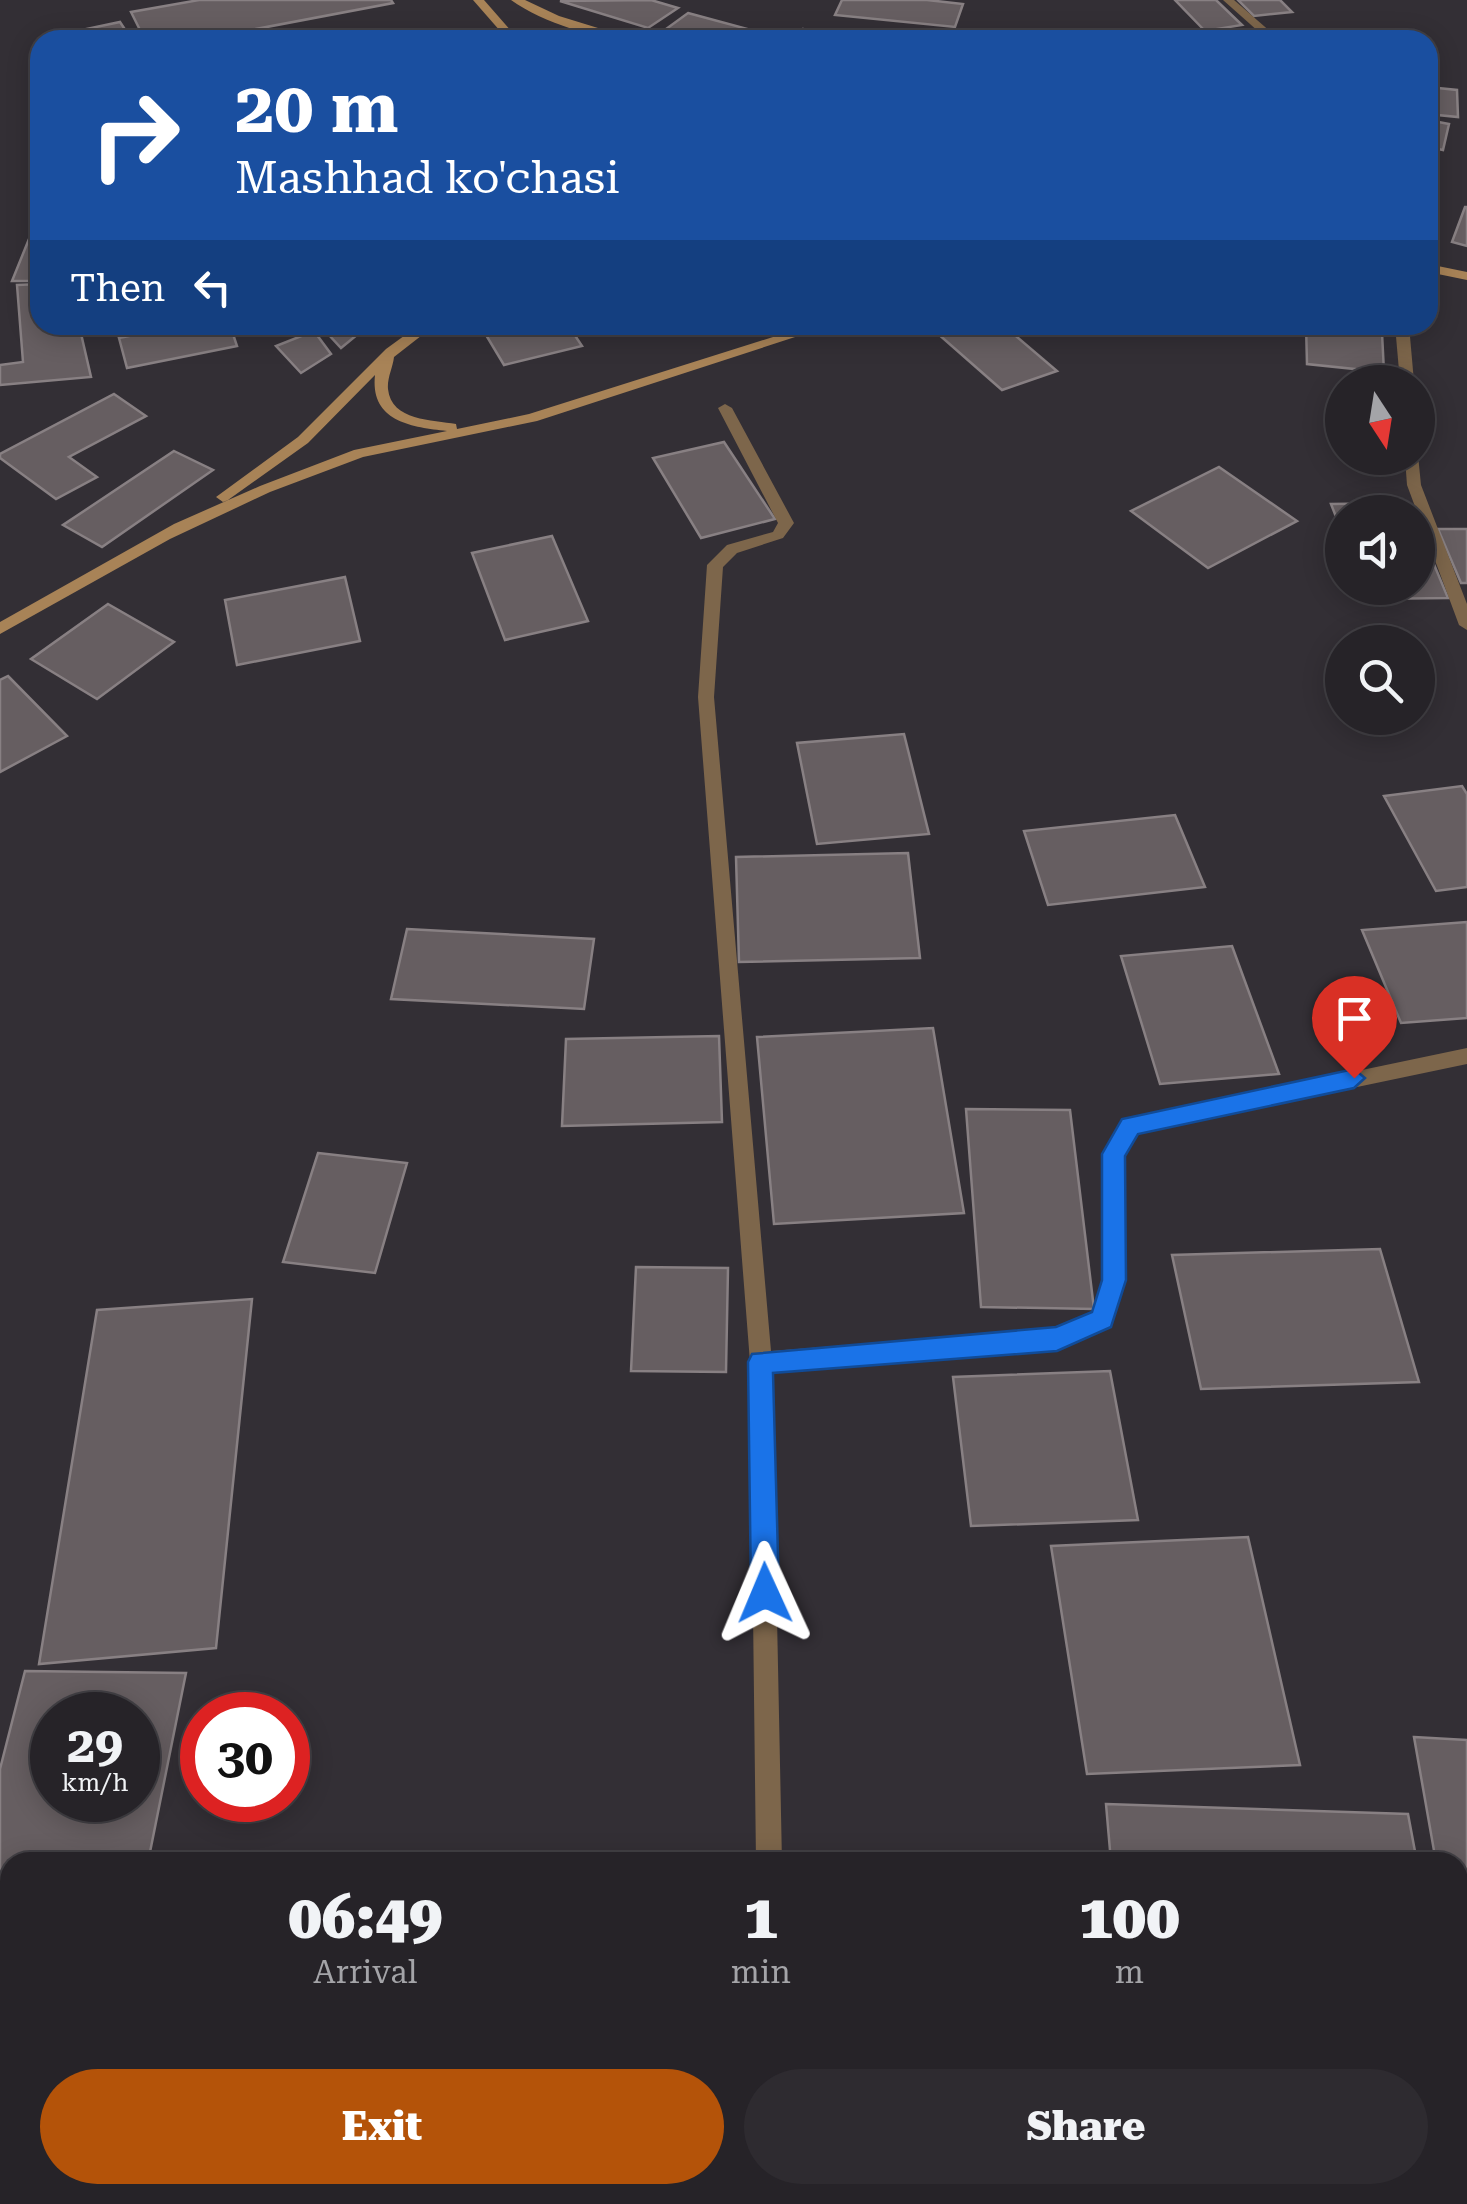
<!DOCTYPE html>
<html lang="en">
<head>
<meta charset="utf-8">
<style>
  body { margin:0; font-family:"Roboto Serif",serif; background:#2e2b30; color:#f1f3f6; height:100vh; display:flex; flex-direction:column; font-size:38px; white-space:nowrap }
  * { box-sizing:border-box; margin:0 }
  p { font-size:32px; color:#a4a4a8 }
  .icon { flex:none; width:55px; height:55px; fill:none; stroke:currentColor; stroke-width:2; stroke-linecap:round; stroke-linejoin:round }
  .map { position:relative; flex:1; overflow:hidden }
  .side { position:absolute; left:0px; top:1852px; width:1468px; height:352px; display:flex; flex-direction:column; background:#262328; border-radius:30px 30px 0 0; box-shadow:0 5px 25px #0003,0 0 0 2px #424045 }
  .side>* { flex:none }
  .guide { position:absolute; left:30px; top:30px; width:1408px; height:305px; border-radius:30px; box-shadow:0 5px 25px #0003,0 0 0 2px #424045; background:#1a4fa0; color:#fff; overflow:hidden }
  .needle { width:65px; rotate:168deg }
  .buttons { position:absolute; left:1325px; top:365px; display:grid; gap:20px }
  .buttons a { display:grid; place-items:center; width:110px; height:110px; border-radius:50%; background:#262328; box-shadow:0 5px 25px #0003,0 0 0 2px #424045; font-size:50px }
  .speed { position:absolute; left:30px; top:1692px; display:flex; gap:20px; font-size:50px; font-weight:700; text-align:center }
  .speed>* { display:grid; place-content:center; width:130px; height:130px; border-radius:50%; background:#262328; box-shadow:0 5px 25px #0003,0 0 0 2px #424045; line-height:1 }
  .speed small { font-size:25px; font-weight:400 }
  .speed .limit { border:15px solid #d22; background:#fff; color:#111 }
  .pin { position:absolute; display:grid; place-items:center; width:85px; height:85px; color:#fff; margin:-102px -42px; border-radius:50% 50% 50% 0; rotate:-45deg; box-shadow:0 0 10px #0007 }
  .pin .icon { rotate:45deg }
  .me { position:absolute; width:110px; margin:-55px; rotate:359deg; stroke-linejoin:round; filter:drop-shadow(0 0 8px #0008) }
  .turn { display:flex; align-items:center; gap:35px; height:210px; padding:0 40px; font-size:45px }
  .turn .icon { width:130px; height:130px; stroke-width:2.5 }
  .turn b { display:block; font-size:70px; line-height:85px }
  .then { display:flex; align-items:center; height:95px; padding:0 40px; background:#0003; gap:20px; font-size:38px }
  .eta { display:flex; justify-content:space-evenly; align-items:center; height:170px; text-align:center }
  .eta b { font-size:60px; font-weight:800; line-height:70px }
  .button { display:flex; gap:20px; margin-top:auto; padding:20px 40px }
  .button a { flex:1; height:115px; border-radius:60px; background:#b45309; color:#fff; font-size:40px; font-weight:800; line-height:115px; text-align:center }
  .button a+a { background:#2e2b30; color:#f1f3f6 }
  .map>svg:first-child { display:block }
  .building { fill:#665e61; stroke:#888083; stroke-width:2.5; fill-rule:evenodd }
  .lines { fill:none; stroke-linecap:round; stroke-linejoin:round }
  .street { fill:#7d664b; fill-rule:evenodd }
  .secondary { fill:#a88357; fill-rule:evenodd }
  .route { fill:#1a73e8; stroke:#114b97; stroke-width:2.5 }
</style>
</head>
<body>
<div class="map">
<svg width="1467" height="2204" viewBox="0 0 1467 2204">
  <rect width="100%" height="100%" fill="#332f35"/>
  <g class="building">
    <polygon points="199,0 391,0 393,3 198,40 145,40 131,12"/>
    <polygon points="651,0 678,8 648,28 560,1"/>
    <polygon points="842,0 927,0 963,4 955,27 835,15"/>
    <polygon points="1175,0 1216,0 1242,25 1205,31"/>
    <polygon points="1238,0 1280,0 1292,12 1254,16"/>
    <polygon points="688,13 777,37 691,40 662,32"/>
    <polygon points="120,22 132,40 71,40 67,33"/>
    <polygon points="803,29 842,40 789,40"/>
    <polygon points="986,31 1052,32 1053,40 988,40"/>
    <polygon points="1334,34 1338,40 1299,40 1296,35"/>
    <polygon points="1428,87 1457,90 1458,117 1428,114"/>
    <polygon points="1428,120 1449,124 1443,150 1428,147"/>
    <polygon points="1465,207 1467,207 1467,246 1452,242"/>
    <polygon points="31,234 40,234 40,281 12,281"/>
    <polygon points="40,284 40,325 79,325 91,377 0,385 0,365 23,362 17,285"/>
    <polygon points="183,325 230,325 237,346 127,368 119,338"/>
    <polygon points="340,325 369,325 341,348 329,335 346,329"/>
    <polygon points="480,325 568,325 582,346 504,365"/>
    <polygon points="960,325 1003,325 1057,371 1002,390 937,333"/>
    <polygon points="1306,325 1382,333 1384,372 1307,364"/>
    <polygon points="314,331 331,354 301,373 276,346"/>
    <polygon points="114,394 146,416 69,457 97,477 56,499 0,458 0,454"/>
    <polygon points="724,442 775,519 701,538 653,458"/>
    <polygon points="174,451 213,470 102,547 63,525"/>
    <polygon points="1219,467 1297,521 1208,568 1131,511"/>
    <polygon points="1408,503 1412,512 1342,512 1342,532 1331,504"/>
    <polygon points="1418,526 1448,598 1368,599 1364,588 1418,588"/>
    <polygon points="1438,529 1467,529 1467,583 1461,583"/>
    <polygon points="552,536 588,621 505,640 472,553"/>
    <polygon points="345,577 360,641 237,665 225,600"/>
    <polygon points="108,604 174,642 97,699 31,659"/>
    <polygon points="8,676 67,736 0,772 0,680"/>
    <polygon points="904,734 929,834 817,844 797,743"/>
    <polygon points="1462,786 1467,794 1467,887 1436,891 1384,796"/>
    <polygon points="1175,815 1205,887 1048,905 1024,831"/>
    <polygon points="908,853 920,958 739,962 736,857"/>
    <polygon points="1467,922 1467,1018 1401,1023 1362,930"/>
    <polygon points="407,929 594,939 584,1009 391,999"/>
    <polygon points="1232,946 1279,1074 1160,1084 1121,956"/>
    <polygon points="933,1028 964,1213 774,1224 757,1037"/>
    <polygon points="719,1036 722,1122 562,1126 566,1039"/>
    <polygon points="966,1109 1070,1110 1094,1309 981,1307"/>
    <polygon points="318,1153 407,1163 375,1273 283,1262"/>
    <polygon points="1380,1249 1419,1382 1201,1389 1172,1255"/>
    <polygon points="636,1267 728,1268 726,1372 631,1371"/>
    <polygon points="252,1299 216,1648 39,1664 97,1310"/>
    <polygon points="1110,1371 1138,1520 971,1526 953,1377"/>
    <polygon points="1248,1537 1300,1765 1087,1774 1051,1546"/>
    <path d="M 25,1671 L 186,1673 L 148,1862 L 10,1862 L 10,1888 L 0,1888 L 0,1769 ZM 52,1715 L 138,1715 L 138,1800 L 52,1800 Z"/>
    <polygon points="1414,1737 1467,1740 1467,1988 1458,1986 1458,1862 1436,1862"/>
    <polygon points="1106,1804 1408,1814 1417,1862 1111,1862"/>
    <polygon points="1458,2049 1467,2050 1467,2204 1377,2204 1375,2195 1458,2195"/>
    <polygon points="270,2195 534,2195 535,2204 270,2204"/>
  </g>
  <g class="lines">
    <g class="street">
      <polygon points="1223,0 1234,0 1280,40 1268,40"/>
      <polygon points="1395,325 1409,325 1414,382 1400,382"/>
      <polygon points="725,404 732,408 794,523 783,538 737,553 723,567 714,697 771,1351 1056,1329 1093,1312 1103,1280 1104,1154 1124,1120 1467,1048 1467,1064 1137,1133 1124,1155 1125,1280 1110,1326 1057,1349 772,1372 782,1862 756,1862 750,1362 698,697 707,565 727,545 773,532 778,523 718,408"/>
      <polygon points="1418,455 1421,485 1467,604 1467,630 1459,625 1407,485 1405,458"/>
      <rect x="738" y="2195" width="30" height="9"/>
    </g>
    <g class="secondary">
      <polygon points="473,0 484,0 519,40 508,40"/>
      <path d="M 511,0 L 525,0 L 559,16 L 637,40 C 598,40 543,23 511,0 Z"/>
      <polygon points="1428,264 1467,272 1467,280 1428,272"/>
      <path d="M 419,325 L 435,325 L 394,357 C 393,367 387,378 388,389 C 391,421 433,420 456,424 L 457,429 L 529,414 L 811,325 L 832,325 L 537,421 L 363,457 L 270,492 L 170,539 L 0,634 L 0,622 L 174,524 L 260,486 L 354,450 L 447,431 C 410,427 370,421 375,375 L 308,443 L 228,500 L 223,502 L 216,497 L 298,437 L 386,349 Z"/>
    </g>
  </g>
  <polygon class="route" points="1354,1069 1365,1078 1354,1088 1138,1134 1125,1156 1126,1280 1111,1327 1057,1351 773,1373 779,1593 774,1603 765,1607 755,1603 751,1593 748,1362 752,1354 1056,1327 1092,1312 1102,1280 1102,1154 1122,1119"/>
</svg>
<div class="buttons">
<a><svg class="needle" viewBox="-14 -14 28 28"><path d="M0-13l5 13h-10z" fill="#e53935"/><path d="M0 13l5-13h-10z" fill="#a4a4a8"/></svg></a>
<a><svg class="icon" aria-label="sound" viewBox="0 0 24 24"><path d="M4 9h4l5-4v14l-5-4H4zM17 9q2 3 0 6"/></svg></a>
<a><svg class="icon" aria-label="search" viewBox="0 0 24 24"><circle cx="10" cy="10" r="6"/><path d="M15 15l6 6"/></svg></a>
</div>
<div class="speed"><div>29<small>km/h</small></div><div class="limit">30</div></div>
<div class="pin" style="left:1354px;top:1078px;background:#d93025"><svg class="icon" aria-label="arrive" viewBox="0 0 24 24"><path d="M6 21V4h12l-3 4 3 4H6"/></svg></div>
<svg class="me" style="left:765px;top:1593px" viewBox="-20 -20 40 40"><path d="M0-17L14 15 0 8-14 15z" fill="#1a73e8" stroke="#fff" stroke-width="4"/></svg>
<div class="guide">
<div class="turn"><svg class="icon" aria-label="right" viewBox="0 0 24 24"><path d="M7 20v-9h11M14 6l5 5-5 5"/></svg><div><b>20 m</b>Mashhad ko'chasi</div></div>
<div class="then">Then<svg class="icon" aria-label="left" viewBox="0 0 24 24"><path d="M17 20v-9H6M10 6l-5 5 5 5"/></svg></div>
</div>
<section class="side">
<div class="eta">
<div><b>06:49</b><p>Arrival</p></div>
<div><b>1</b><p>min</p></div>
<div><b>100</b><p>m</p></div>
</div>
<div class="button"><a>Exit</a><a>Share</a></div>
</section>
</div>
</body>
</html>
